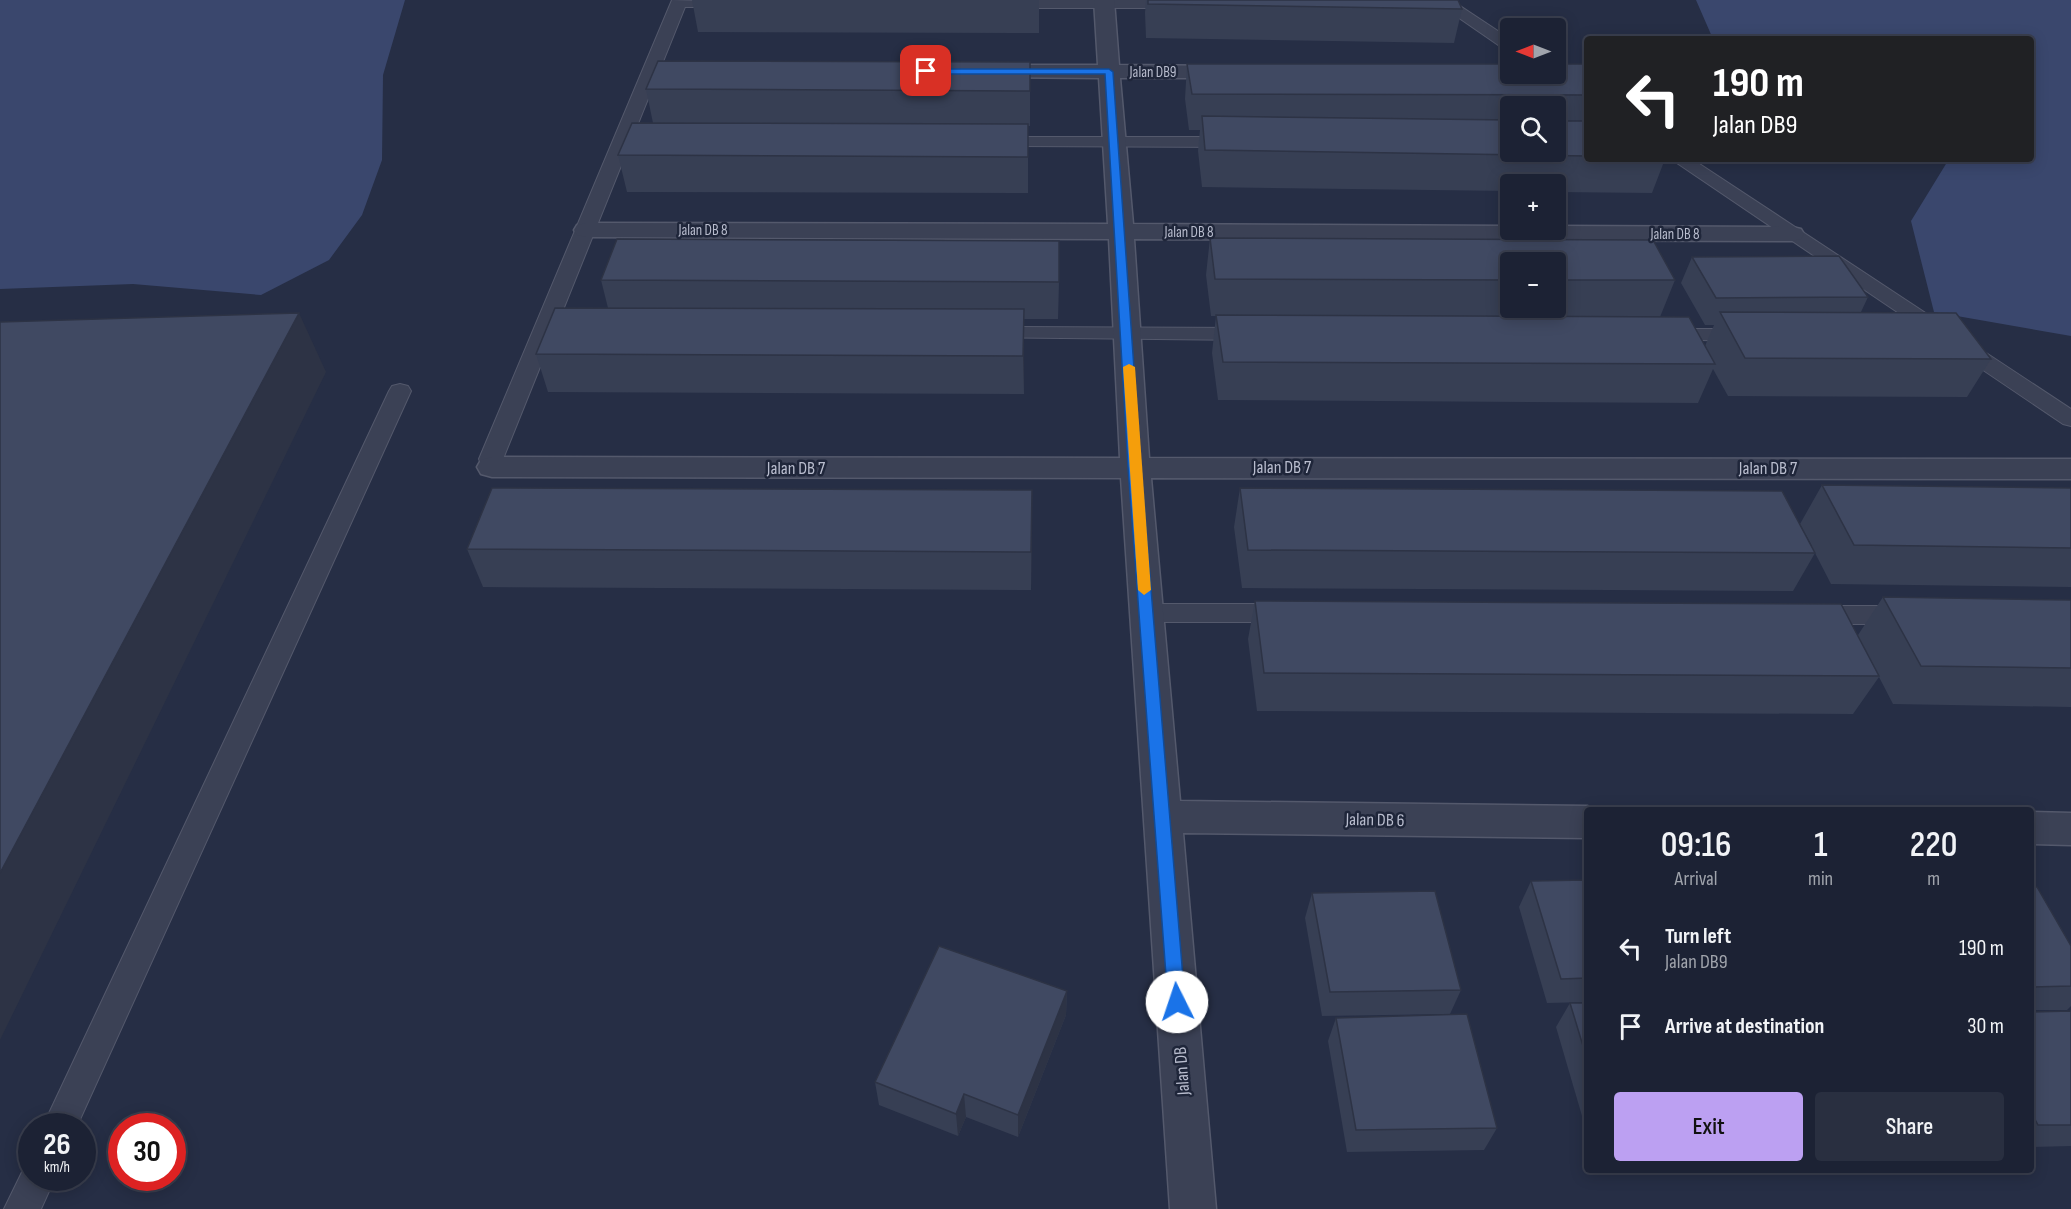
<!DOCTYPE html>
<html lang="en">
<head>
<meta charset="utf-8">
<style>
  body { margin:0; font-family:"Sofia Sans Condensed",sans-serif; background:#292f40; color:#f1f3f6; height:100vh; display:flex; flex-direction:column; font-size:22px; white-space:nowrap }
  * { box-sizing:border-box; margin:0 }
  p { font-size:20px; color:#a0a4ac }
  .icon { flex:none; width:33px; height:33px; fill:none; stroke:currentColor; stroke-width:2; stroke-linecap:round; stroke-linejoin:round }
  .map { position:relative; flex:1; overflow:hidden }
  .side { position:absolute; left:1584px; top:807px; width:450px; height:366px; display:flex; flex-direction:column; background:#1c2234; border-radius:6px; box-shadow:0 3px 15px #0003,0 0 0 2px #3a3f4f }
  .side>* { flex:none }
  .guide { position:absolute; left:1584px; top:36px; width:450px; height:126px; border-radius:6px; box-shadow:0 3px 15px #0003,0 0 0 2px #3a3f4f; background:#202124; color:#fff; overflow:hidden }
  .needle { width:39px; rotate:270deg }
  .fabs { position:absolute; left:1500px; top:18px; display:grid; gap:12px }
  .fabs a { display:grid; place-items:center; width:66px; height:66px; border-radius:6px; background:#1c2234; box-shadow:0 3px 15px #0003,0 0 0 2px #3a3f4f; font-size:30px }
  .speed { position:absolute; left:18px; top:1113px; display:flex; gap:12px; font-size:30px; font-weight:700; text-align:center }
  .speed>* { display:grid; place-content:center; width:78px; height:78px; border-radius:50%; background:#1c2234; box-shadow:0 3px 15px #0003,0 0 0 2px #3a3f4f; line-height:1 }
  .speed small { font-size:15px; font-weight:400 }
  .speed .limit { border:9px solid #d22; background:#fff; color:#111 }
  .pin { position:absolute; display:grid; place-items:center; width:51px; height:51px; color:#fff; margin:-26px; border-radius:12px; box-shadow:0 3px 9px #0006 }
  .me { position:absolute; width:66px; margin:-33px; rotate:356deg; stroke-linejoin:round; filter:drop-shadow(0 0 4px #0008) }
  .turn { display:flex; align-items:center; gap:21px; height:126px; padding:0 30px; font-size:27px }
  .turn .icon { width:78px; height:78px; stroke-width:2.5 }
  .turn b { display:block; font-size:42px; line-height:51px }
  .eta { display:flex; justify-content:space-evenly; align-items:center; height:102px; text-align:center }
  .eta b { font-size:36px; font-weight:600; line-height:42px }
  .primary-button { display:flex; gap:12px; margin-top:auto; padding:12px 30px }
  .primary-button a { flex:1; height:69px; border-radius:6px; background:#bca0f2; color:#111; font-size:24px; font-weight:600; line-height:69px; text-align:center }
  .primary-button a+a { background:#292f40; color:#f1f3f6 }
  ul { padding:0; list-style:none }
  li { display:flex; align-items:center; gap:18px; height:78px; padding:0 30px }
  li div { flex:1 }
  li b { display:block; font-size:22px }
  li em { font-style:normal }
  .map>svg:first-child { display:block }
  .water { fill:#3a476d }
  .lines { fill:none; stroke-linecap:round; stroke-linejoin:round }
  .lane-casing { stroke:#54596c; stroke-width:2 }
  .street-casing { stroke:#54596c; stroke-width:3 }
  .lane { fill:#3b4155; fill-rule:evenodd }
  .street { fill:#3b4155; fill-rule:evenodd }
  .wall { fill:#373f54; fill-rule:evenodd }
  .shaded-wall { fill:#2d3345 }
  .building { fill:#404962; stroke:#2d3345; stroke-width:1.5 }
  .route { fill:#1a73e8; stroke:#114b97; stroke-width:1.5 }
  .slow { fill:#f59e0b }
  .labels { text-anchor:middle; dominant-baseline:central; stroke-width:5; stroke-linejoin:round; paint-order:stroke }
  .far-street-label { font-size:15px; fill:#b9bdce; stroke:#1f263a }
  .street-label { font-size:18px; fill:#b9bdce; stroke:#1f263a }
</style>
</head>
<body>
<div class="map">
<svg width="2071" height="1209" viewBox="0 0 2071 1209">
  <rect width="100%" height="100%" fill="#262e45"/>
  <g class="water">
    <polygon points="0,0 405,0 383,75 382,160 362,215 329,260 261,295 133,284 0,289"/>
    <polygon points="1696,0 2071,0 2071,336 1934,312 1911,221 1949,159 2031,159 2031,39 1713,39"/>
  </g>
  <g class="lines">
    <defs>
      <g id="lane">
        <polygon points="672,0 735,2 727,7 685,7 503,459 504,467 500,472 492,475 484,472 479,459"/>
        <polygon points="1000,0 1186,0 1188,3 1180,8 1006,8 1001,6 998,3"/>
        <polygon points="1433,0 1451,0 1510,39 1510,51 1504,49"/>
        <polygon points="995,137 1234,137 1243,142 1234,147 989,146 986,142"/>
        <polygon points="1671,159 1692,159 2071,409 2071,426 2063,424"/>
        <polygon points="988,327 1249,328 1256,330 1259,334 1256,338 1249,340 981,337 978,333 981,329"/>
        <polygon points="1663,329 1744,329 1751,331 1754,335 1751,339 1744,341 1656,339 1653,335 1656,331"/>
        <polygon points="400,384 408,386 411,391 77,1126 43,1126 389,391 392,386"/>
        <polygon points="1146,604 1288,604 1297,606 1301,613 1297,620 1288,622 1146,622 1137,620 1133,613 1137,606"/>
        <polygon points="1813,606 1906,606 1915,608 1919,615 1915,622 1906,624 1813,624 1804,622 1800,615 1804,608"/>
        <polygon points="32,1163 32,1178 55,1178 41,1209 4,1209 25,1166"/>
      </g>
      <g id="street">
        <polygon points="1094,0 1114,0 1119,65 1231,66 1238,68 1242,72 1238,76 1231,78 1120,78 1133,224 1510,226 1510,230 1556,230 1556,226 1792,227 1801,229 1804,234 1801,239 1792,241 1134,239 1149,458 2071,459 2071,479 1151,478 1180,801 1587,806 1598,810 1587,810 1587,838 1183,833 1216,1209 1170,1209 1121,478 492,477 481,474 477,467 481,460 492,457 1120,458 1109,239 586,237 577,235 574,230 577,225 586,223 1108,224 1099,78 986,77 979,75 975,71 979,67 986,65 1098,65"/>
        <polygon points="2031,812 2071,813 2071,845 2031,844"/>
      </g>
    </defs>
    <use href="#lane" class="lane-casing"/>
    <use href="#street" class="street-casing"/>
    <use href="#lane" class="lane"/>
    <use href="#street" class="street"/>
  </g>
  <g class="wall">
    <polygon points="692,0 1039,0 1039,33 698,32"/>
    <polygon points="1146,0 1458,0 1462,9 1454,43 1146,38 1145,13"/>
    <polygon points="1030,62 1030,126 1028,126 1028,193 627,192 618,155 653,123 646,89"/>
    <path d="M 1187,64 L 1587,70 L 1587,159 L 1665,159 L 1652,193 L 1556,192 L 1556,184 L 1510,184 L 1510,191 L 1202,187 L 1198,151 L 1200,130 L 1189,130 L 1185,99 ZM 1510,106 L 1556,106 L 1556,152 L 1510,152 Z"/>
    <path d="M 1210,238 L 1653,240 L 1675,280 L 1660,317 L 1689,317 L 1705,346 L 1714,325 L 1705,325 L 1681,283 L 1692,257 L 1839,256 L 1868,297 L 1861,312 L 1956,313 L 1991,359 L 1967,397 L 1728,396 L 1713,369 L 1698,403 L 1218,400 L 1212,353 L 1216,316 L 1211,316 L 1206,275 ZM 1510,262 L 1556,262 L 1556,308 L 1510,308 Z"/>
    <polygon points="601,280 1059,282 1058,319 1024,319 1024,394 548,392 536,354 608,308"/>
    <polygon points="1822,485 2071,488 2071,587 1831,584 1815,553 1793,591 1242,588 1234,527 1240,488 1812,546 1800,524"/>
    <polygon points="1032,528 1031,590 483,587 467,549"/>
    <polygon points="1883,597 2071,600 2071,707 1893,704 1879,677 1853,714 1257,711 1248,639 1255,601 1858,635"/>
    <polygon points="1587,880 1587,1002 1547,1003 1519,907 1531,881"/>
    <polygon points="2031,887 2071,946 2071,1006 2067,1010 2031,1010"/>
    <polygon points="1312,893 1461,990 1450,1014 1322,1016 1305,918"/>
    <polygon points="1067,991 1066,1015 1018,1137 966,1117 958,1136 879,1105 875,1082"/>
    <polygon points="1570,1003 1587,1003 1587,1133 1556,1027"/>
    <polygon points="2071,1011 2071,1146 2031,1147 2031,1012"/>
    <polygon points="1336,1018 1497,1128 1484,1150 1347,1152 1328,1041"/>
  </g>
  <g class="shaded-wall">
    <polygon points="1024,309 1024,394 1023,356"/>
    <polygon points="299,313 326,372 0,1040 0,873"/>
    <polygon points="1032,490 1032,528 1031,590 1031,552"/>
    <polygon points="1067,991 1066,1015 1018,1137 1018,1115"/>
    <polygon points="964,1094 966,1117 958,1136 956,1114"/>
  </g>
  <g class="building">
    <polygon points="1148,0 1458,0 1462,9 1148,4"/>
    <polygon points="658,61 1030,62 1030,91 646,89"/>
    <polygon points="1187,64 1510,64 1510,74 1556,74 1556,64 1584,64 1587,70 1587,95 1192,94"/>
    <polygon points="1202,116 1510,120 1510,152 1556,152 1556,121 1587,121 1587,156 1205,150"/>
    <polygon points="632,123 1028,124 1028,157 618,155"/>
    <polygon points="1210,238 1653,240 1675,280 1556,280 1556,262 1510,262 1510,280 1215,279"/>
    <polygon points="617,239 1059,241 1059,282 601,280"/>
    <polygon points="1839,256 1868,297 1716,298 1692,257"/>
    <polygon points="555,308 1024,309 1023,356 536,354"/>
    <polygon points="1720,312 1956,313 1991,359 1745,358"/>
    <polygon points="299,313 0,873 0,322"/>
    <polygon points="1216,315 1689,317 1715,364 1223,362"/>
    <polygon points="1822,485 2071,488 2071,548 1854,545"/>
    <polygon points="492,488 1032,490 1031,552 467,549"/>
    <polygon points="1240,488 1782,491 1815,553 1248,550"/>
    <polygon points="1883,597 2071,600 2071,668 1921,666"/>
    <polygon points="1255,601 1841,604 1879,676 1264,673"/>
    <polygon points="1587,880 1587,978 1561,979 1531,881"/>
    <polygon points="2031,887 2037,887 2071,946 2071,986 2031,987"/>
    <polygon points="1435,891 1461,990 1330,992 1312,893"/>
    <polygon points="939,946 1067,991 1018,1115 964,1094 956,1114 875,1082"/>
    <polygon points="1570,1003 1587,1003 1587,1059"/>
    <polygon points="2071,1011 2071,1125 2038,1125 2031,1112 2031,1012"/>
    <polygon points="1467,1014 1497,1128 1356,1130 1336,1018"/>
  </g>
  <polygon class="route" points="923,69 1109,69 1113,72 1141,467 1185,1002 1183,1007 1177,1010 1171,1007 1168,1002 1128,467 1105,74 926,74 922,71"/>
  <polygon class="slow" points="1129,364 1135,367 1151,590 1144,595 1138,590 1123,367"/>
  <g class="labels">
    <g class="far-street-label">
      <text x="1153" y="72">Jalan DB9</text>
      <text x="703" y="230">Jalan DB 8</text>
      <text x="1189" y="232">Jalan DB 8</text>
      <text x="1675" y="234">Jalan DB 8</text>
    </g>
    <g class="street-label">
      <text x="1282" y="467">Jalan DB 7</text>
      <text x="796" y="468">Jalan DB 7</text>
      <text x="1768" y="468">Jalan DB 7</text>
      <text transform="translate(1375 820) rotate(1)">Jalan DB 6</text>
      <text transform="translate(1182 1071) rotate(-94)">Jalan DB</text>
    </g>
  </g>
</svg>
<div class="fabs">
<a><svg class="needle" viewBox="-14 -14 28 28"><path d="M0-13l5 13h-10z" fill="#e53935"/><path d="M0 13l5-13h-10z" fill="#a0a4ac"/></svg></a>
<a><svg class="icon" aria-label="search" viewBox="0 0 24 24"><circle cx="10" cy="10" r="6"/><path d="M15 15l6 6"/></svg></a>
<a>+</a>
<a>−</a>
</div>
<div class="speed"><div>26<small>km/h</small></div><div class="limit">30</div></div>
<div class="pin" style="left:926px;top:71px;background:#d93025"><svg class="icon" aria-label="arrive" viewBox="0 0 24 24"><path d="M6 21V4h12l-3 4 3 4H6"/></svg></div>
<svg class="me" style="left:1177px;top:1002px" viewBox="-20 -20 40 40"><circle r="19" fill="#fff"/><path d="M0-13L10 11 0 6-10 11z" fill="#1a73e8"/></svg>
<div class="guide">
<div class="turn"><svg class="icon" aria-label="left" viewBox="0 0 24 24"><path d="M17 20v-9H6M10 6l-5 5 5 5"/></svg><div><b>190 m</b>Jalan DB9</div></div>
</div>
<section class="side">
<div class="eta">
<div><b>09:16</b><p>Arrival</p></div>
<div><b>1</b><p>min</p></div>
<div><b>220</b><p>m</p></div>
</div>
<ul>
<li><svg class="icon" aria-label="left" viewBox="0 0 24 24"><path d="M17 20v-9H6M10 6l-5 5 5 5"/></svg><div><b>Turn left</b><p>Jalan DB9</p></div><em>190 m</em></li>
<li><svg class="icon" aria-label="arrive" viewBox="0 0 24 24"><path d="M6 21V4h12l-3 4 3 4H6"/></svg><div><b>Arrive at destination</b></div><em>30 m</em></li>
</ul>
<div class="primary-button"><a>Exit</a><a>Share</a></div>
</section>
</div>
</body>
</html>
